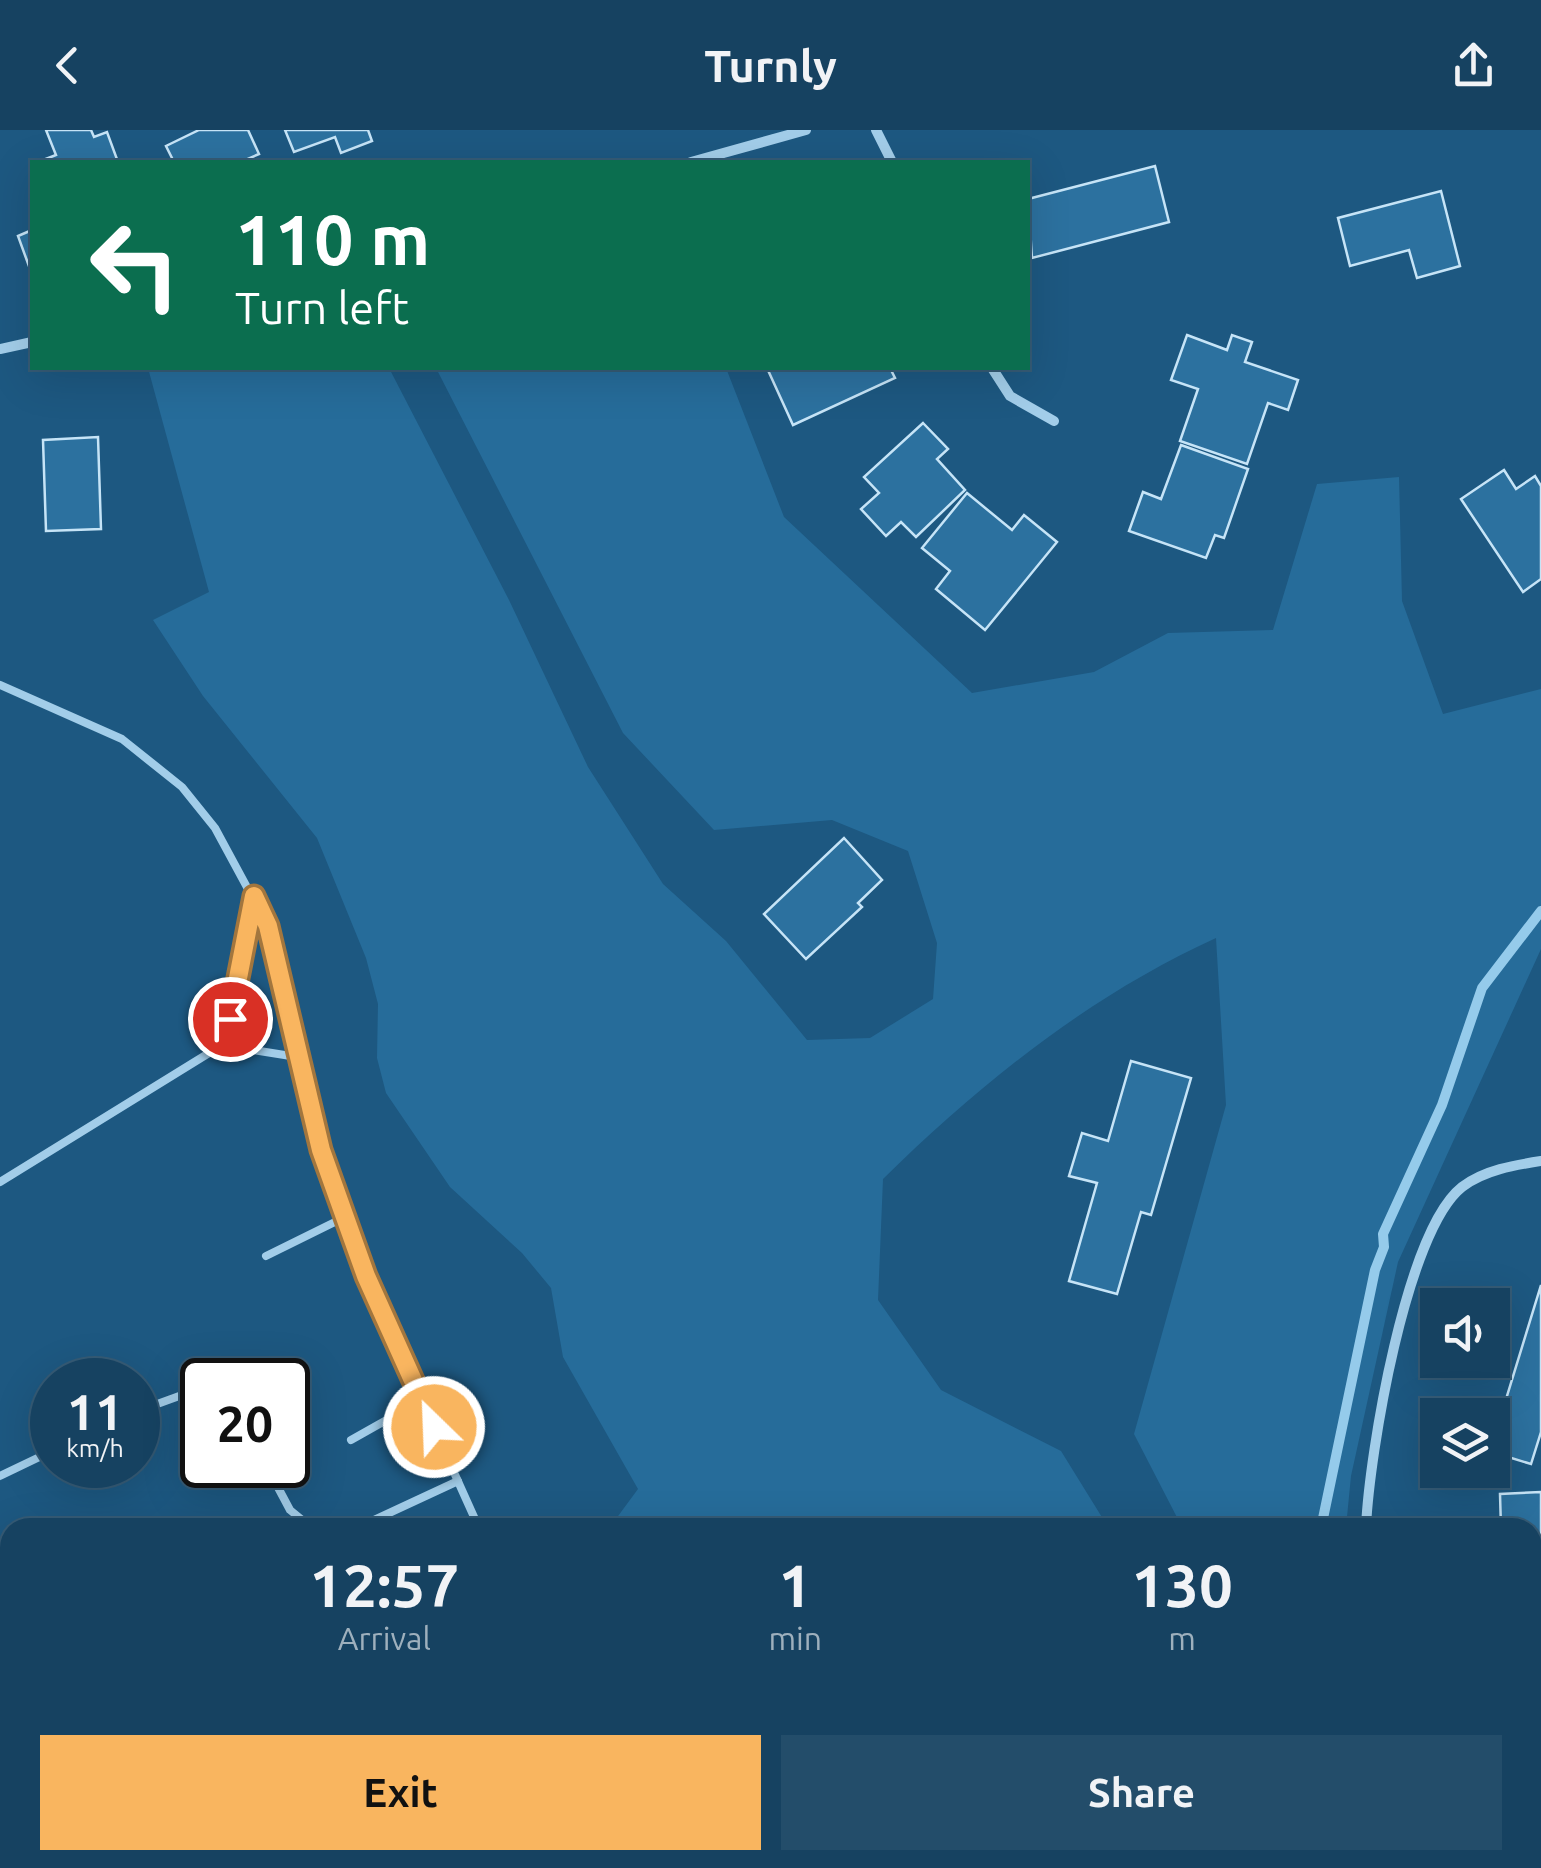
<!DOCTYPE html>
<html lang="en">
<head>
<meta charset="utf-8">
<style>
  body { margin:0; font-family:Ubuntu,sans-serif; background:#234d6a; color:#f1f3f6; height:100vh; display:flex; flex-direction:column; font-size:38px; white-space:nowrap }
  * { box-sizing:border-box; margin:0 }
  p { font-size:32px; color:#9eb0bd }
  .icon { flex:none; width:55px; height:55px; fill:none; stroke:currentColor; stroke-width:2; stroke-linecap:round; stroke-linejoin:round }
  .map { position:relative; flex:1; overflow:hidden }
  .side { position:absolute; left:0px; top:1388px; width:1542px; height:352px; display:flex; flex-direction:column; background:#164261; border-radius:30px 30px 0 0; box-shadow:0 10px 40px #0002,0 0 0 2px #355b76 }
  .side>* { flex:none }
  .banner { position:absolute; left:30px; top:30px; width:1000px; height:210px; border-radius:0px; box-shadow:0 10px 40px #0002,0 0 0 2px #355b76; background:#0b6e4f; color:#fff; overflow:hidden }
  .tools { position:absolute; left:1420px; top:1158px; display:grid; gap:20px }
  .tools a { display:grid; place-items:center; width:90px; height:90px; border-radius:0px; background:#164261; box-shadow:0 10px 40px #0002,0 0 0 2px #355b76; font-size:50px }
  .speed { position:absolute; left:30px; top:1228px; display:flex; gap:20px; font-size:50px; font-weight:700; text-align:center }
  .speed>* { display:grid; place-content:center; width:130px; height:130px; border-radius:50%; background:#164261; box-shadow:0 10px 40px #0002,0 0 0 2px #355b76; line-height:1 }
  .speed small { font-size:25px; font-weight:400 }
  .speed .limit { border:5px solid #111; border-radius:15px; background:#fff; color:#111 }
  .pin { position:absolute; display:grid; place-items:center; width:85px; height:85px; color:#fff; margin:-42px; border:5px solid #fff; border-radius:50%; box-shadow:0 2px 10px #0007 }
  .me { position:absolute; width:110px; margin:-55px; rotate:336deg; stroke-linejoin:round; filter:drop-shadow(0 0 8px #0008) }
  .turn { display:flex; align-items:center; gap:35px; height:210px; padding:0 40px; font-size:45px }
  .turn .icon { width:130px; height:130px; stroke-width:2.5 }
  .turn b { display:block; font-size:70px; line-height:85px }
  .eta { display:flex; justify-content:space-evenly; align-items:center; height:170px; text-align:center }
  .eta b { font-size:60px; font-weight:700; line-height:70px }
  .action { display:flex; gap:20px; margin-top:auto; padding:20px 40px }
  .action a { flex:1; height:115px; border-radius:0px; background:#f9b55f; color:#111; font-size:40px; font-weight:700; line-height:115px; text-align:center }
  .action a+a { background:#234d6a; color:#f1f3f6 }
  header { display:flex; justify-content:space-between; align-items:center; height:130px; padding:0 40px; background:#164261; font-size:45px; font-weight:700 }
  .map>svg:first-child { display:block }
  .green { fill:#266c9a }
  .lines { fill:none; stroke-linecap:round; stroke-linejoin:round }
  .stream { stroke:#95cbeb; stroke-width:10 }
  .building { fill:#2c719f; stroke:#c6e4f7; stroke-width:2.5 }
  .lane { stroke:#a2cde9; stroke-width:8 }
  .street { stroke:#a2cde9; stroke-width:10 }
  .route-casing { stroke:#a2763e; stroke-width:25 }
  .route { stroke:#f9b55f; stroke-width:18 }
</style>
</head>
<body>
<header><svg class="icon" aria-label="back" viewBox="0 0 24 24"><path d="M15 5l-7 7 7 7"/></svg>Turnly<svg class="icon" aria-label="share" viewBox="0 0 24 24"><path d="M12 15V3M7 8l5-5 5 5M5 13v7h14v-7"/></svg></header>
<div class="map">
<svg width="1541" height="1738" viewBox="0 0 1541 1738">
  <rect width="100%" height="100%" fill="#1d5881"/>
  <g class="green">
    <path d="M 148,238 L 389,238 L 509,470 L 588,637 L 663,754 L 726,811 L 807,910 L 870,908 L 933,869 L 937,813 L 908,721 L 832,690 L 714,700 L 623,603 L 436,238 L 726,238 L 784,387 L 972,563 L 1094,542 L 1168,503 L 1273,500 L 1317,354 L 1399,347 L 1402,471 L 1443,584 L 1541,559 L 1541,819 L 1398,1132 L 1351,1346 L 1346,1397 L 1182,1397 L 1134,1304 L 1226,975 L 1216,808 C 1089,866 982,952 883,1049 L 878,1170 L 941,1260 L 1061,1321 L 1108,1397 L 610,1397 L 638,1359 L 563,1227 L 551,1158 L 522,1123 L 450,1057 L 386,963 L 377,928 L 378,874 L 366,828 L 317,708 L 203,566 L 153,490 L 209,462 Z"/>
    <polygon points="789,1730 973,1730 963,1738 793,1738"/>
    <polygon points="1281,1730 1387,1730 1390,1738 1293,1738"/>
  </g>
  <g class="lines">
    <g class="stream">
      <polyline points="1321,1398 1375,1140 1384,1117 1383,1104 1442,975 1482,858 1541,781"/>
      <polyline points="1339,1730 1342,1738"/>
    </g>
  </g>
  <g class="building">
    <polygon points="46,0 91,0 94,7 107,2 118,32 38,32 56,25"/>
    <polygon points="199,0 248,0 259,24 241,32 174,32 166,16"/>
    <polygon points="285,0 368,0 372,11 341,23 335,7 294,22"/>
    <polygon points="1155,36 1169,92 1032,128 1028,69"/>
    <polygon points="1441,61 1460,136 1417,148 1409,120 1350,136 1338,88"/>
    <polygon points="32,100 32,138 30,139 18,106"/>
    <polygon points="1187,205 1227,220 1232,205 1252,212 1245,232 1298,250 1288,280 1268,273 1247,334 1180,311 1198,259 1171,250"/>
    <polygon points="767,238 890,238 895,248 793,295"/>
    <polygon points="923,293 948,319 937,329 965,360 916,407 901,392 886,406 861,379 879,363 864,347"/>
    <polygon points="98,307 101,399 46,401 43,310"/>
    <polygon points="1181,315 1248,339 1224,408 1215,405 1206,428 1129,401 1143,362 1161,369"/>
    <polygon points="1504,340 1516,359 1535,346 1541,356 1541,449 1523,462 1461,369"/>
    <polygon points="967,363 1012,400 1024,385 1057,412 985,500 936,459 950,441 922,418"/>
    <polygon points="844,708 882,750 858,773 862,777 806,829 764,784"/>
    <polygon points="1131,931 1191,948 1151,1085 1141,1082 1117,1164 1069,1151 1097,1053 1069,1046 1082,1003 1108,1011"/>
    <polygon points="1541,1155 1541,1302 1531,1334 1492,1322 1492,1315"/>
    <polygon points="1541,1362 1541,1468 1532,1469 1532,1398 1501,1398 1500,1364"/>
    <polygon points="1532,1553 1540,1553 1541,1571 1541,1629 1532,1630"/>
    <polygon points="114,1730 576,1730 580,1738 98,1738"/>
  </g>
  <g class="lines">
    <g class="lane">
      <polyline points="0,555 122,609 182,657 215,698 268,796 297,927"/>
      <path d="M 222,915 L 297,927 C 340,1092 409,1243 479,1398"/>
      <polyline points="0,1052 222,915 238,863 254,766"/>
      <polyline points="266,1126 345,1087"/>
      <polyline points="138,1281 193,1261 202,1264"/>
      <polyline points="351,1310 422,1270"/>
      <polyline points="266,1335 290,1380 312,1398"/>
      <polyline points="0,1346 52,1321"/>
      <polyline points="357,1398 458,1351"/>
      <polyline points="0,1617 10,1637"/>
      <polyline points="595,1730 598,1738"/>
      <polyline points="1256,1730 1266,1738"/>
      <polyline points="1028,1738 1036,1730"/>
    </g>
    <g class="street">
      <polyline points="876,0 892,32"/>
      <polyline points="691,32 806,0"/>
      <polyline points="0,219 32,212"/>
      <polyline points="992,238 1010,266 1054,291"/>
      <path d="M 1366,1398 C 1369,1325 1406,1101 1462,1057 C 1484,1040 1515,1035 1541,1031"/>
      <polyline points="1418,1730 1420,1738"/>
    </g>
  </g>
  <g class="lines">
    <defs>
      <polyline id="route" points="230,889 254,766 268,796 321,1020 366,1146 434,1297"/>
    </defs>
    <use href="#route" class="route-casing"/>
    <use href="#route" class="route"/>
  </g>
</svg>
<div class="tools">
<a><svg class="icon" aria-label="sound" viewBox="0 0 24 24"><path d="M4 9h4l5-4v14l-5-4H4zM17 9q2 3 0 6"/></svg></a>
<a><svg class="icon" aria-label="layers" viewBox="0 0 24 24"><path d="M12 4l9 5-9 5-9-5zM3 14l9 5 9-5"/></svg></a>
</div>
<div class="speed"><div>11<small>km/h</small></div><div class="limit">20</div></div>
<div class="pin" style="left:230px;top:889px;background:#d93025"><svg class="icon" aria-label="arrive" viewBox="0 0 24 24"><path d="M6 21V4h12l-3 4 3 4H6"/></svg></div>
<svg class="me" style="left:434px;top:1297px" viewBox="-20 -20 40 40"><circle r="17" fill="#f9b55f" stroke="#fff" stroke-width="3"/><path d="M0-11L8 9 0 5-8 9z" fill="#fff"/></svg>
<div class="banner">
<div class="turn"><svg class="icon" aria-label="left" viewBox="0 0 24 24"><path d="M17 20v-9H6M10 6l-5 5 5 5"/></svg><div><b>110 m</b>Turn left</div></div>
</div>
<section class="side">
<div class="eta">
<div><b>12:57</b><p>Arrival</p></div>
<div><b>1</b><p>min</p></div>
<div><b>130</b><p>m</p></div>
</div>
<div class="action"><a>Exit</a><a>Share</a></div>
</section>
</div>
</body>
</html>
